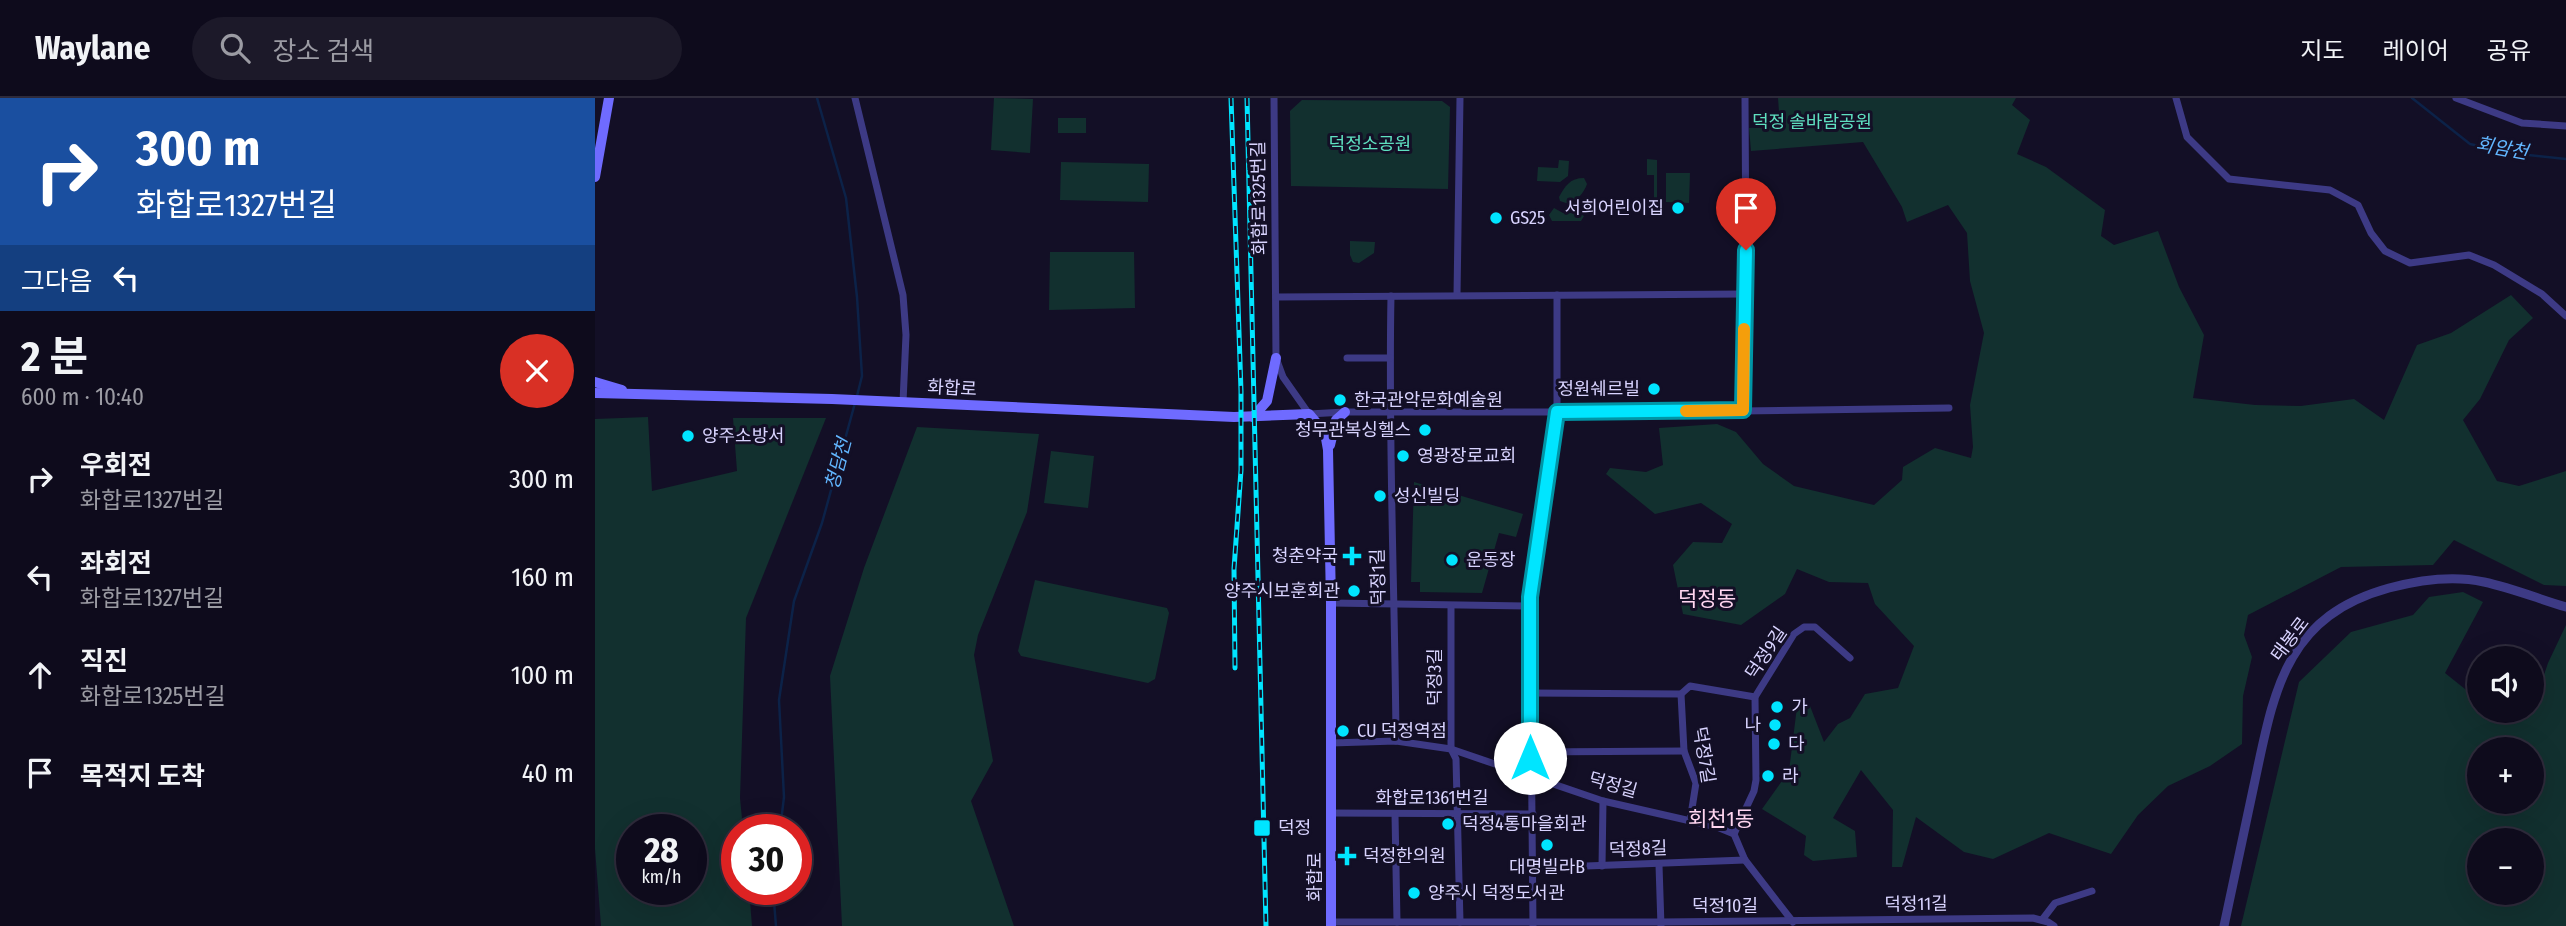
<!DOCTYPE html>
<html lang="ko">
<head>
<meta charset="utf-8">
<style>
  body { margin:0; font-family:"Fira Sans Condensed","Noto Sans KR",sans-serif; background:#1c1929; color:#f1f3f6; height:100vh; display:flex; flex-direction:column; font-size:26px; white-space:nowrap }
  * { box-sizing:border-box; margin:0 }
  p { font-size:23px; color:#9b9ba3 }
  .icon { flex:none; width:38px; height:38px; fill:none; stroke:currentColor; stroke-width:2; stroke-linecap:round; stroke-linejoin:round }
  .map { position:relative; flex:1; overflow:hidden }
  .panel { display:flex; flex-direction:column; background:#0e0b1c; width:595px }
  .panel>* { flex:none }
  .top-card { background:#1a4fa0; color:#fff; overflow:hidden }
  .controls { position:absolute; left:1872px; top:548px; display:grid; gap:14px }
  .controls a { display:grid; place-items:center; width:77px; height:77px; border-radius:50%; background:#0e0b1c; box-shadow:0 7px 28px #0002,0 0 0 2px #2e2b3b; font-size:35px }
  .speed { position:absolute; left:21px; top:716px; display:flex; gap:14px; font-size:35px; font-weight:700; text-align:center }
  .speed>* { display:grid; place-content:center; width:91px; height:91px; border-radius:50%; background:#0e0b1c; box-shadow:0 7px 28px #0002,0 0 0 2px #2e2b3b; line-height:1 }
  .speed small { font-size:18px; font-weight:400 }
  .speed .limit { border:10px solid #d22; background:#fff; color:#111 }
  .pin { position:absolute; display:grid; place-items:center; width:60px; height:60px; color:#fff; margin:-72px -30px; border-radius:50% 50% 50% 0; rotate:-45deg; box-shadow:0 0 7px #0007 }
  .pin .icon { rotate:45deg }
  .me { position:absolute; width:77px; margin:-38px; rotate:0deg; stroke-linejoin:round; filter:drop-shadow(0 0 5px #0008) }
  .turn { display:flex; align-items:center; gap:24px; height:147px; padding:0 21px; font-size:32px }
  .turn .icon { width:91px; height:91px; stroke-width:2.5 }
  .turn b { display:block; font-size:49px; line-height:60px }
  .then { display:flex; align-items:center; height:66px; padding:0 21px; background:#0003; gap:14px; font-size:26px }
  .round { display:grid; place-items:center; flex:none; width:74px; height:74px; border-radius:37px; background:#1c1929 }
  .head { display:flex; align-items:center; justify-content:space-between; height:119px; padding:0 21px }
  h1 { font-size:42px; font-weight:700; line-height:52px }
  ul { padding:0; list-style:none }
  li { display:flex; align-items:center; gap:21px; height:98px; padding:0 21px }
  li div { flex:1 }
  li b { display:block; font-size:26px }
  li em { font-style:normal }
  header { display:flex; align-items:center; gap:42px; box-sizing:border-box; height:98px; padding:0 35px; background:#0e0b1c; border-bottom:2px solid #2e2b3b }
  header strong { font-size:33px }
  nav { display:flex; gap:38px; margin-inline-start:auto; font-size:24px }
  .search { width:490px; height:63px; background:#1c1929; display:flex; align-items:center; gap:18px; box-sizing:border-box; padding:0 24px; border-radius:38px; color:#9b9ba3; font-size:26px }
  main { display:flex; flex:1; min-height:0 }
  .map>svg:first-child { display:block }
  .green { fill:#12302f; fill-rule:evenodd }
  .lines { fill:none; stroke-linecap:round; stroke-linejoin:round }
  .stream { stroke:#0c2248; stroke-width:2.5 }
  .minor { stroke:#3d3a85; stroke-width:7 }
  .tertiary { stroke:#3d3a85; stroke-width:9 }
  .secondary { stroke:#6f6bff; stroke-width:10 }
  .rail-casing { stroke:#00e5ff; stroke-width:5 }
  .rail { stroke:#130f26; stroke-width:2.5; stroke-dasharray:8; stroke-linecap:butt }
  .route-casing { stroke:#0095a6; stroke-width:18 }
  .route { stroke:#00e5ff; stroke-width:12 }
  .slow { stroke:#f59e0b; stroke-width:12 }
  .poi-dot { fill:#00e5ff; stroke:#130f26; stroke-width:2.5 }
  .labels { text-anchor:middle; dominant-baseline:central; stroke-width:6; stroke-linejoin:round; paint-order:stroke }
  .park-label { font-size:18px; fill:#5fe0c0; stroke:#130f26 }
  .street-label { font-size:18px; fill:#d9d4ff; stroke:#130f26 }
  .poi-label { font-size:18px; fill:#d9d4ff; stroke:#130f26; text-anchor:start }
  .water-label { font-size:19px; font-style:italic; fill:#62b6ff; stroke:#130f26 }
  .quarter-label { font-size:21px; fill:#ffd6f0; stroke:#130f26 }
</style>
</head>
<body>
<header>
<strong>Waylane</strong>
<div class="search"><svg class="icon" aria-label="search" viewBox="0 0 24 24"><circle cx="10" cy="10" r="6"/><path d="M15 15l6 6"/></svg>장소 검색</div>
<nav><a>지도</a><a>레이어</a><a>공유</a></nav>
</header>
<main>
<section class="panel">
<div class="top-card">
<div class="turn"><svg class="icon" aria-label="right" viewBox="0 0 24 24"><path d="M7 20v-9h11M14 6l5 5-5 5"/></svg><div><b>300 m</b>화합로1327번길</div></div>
<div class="then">그다음<svg class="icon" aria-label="left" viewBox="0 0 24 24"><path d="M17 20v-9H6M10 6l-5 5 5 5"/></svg></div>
</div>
<div class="head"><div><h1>2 분</h1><p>600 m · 10:40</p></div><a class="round" style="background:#d93025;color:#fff"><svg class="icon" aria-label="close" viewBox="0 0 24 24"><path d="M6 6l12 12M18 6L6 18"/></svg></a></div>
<ul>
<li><svg class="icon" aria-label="right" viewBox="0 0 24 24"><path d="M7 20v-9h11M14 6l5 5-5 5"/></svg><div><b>우회전</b><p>화합로1327번길</p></div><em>300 m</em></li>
<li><svg class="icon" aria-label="left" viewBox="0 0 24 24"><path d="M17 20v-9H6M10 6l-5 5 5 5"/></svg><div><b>좌회전</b><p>화합로1327번길</p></div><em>160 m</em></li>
<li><svg class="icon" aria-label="ahead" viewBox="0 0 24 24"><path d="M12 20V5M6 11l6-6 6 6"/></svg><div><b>직진</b><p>화합로1325번길</p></div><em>100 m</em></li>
<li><svg class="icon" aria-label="arrive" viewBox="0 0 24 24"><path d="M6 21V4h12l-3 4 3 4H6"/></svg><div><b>목적지 도착</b></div><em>40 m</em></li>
</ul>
</section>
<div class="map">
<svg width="1971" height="828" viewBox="0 0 1971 828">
  <rect width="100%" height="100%" fill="#130f26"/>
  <g class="green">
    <polygon points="399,0 438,1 435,55 396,52"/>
    <polygon points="1183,0 1421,0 1417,7 1435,22 1422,56 1451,69 1510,112 1506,138 1519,147 1563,133 1584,189 1609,237 1598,300 1660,307 1706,308 1759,301 1789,322 1822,247 1856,235 1916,197 1938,220 1914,242 1885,301 1868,322 1902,383 1924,388 1971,373 1971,488 1949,487 1859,442 1838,467 1746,469 1653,517 1649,537 1657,559 1648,598 1647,646 1615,668 1573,688 1543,717 1516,756 1454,735 1398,761 1369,754 1321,719 1307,769 1297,769 1298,712 1266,672 1238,720 1260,733 1262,759 1218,763 1209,757 1211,738 1167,711 1194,673 1202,609 1215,608 1229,644 1243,626 1255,620 1270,596 1303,590 1319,548 1280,506 1273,485 1234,484 1202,471 1190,496 1146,527 1088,516 1078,467 1098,444 1127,445 1137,426 1106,405 1060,416 1011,376 1015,370 1051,374 1068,367 1064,330 1122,326 1141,334 1168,366 1199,388 1279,407 1307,382 1308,369 1340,350 1376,360 1378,349 1375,307 1389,235 1375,183 1372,135 1353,107 1312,124 1307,109 1268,44 1156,53 1154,30 1185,28"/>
    <polygon points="707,2 847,3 855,9 853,91 696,88 695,13"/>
    <rect x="463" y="20" width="28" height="15"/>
    <polygon points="1052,61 1062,62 1062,108 1054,108 1052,102 1059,101 1059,77 1052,77"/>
    <polygon points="964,62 974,63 973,78 965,84 942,83 943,69 963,70"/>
    <polygon points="466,64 554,66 553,104 465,102"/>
    <polygon points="1071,75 1095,75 1094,105 1071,104"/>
    <path d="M 989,80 L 992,86 C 989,95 982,102 974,106 L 965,103 L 964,99 C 970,88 975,80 989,80 Z"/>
    <polygon points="959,110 968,115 985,115 989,118 986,123 957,123 954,117"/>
    <polygon points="755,143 780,144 779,155 764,165 758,164 755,157"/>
    <polygon points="455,154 539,154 540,210 454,212"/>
    <path d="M 53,319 L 57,393 L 142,373 L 138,320 L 231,320 L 151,520 L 145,700 L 148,731 L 142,732 L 142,791 L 154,791 L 157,828 L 6,828 L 0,751 L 0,321 ZM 37,732 L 96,732 L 96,791 L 37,791 Z"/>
    <polygon points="322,329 444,336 432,414 383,537 379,557 398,663 376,703 419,828 247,828 235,578 269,470"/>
    <polygon points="456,353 499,358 493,410 449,405"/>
    <polygon points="819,384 928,416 921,439 904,435 887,495 825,494 825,484 816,484"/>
    <polygon points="440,482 572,510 574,515 560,581 553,585 426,558 423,553"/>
    <path d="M 1868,494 L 1888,504 L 1850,575 L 1885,603 L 1885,612 L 1897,613 L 1908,621 L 1923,613 L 1937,612 L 1937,603 L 1941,601 L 1953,565 L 1971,527 L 1971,828 L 1646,828 L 1704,584 L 1756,534 L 1818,517 L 1834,499 ZM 1885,651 L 1937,651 L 1937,704 L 1885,704 ZM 1885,742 L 1937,742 L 1937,794 L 1885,794 Z"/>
  </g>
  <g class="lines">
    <g class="stream">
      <polyline points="222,0 251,100 262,199 267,278 262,298"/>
      <polyline points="1817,0 1875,46 1915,55 1971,61"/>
      <polyline points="185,732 189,699 184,602 199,503 227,425 260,305"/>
      <polyline points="178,791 181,828"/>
    </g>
    <g class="minor">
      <polyline points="260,0 308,197 311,237 308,304"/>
      <polyline points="679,0 681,260 688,279 714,316 750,314 962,314 962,197"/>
      <polyline points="1581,0 1592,39 1634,81 1735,92 1763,107 1776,135 1790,153 1815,165 1874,157 1899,167 1947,196 1971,218"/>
      <polyline points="1861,0 1927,25 1971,28"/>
      <polyline points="862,197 865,0"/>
      <path d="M 796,198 C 793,346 800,494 801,643"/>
      <polyline points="681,199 1150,196"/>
      <polyline points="752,260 795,260"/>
      <polyline points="1146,313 1354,310"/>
      <polyline points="736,505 935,508"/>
      <polyline points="856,508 856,651 861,661 865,824"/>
      <polyline points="935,595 1086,596 1095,588 1160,599"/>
      <polyline points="1086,596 1089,653 1101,685 1095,723"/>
      <polyline points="736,645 801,643 856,651 1008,703 1122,729 1139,736 1150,762 1198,824"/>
      <polyline points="935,654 1089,653"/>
      <polyline points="736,715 938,716"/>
      <polyline points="800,716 802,824"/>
      <polyline points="1139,736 1159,693 1161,682 1160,599 1199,536 1209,529 1220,529 1255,560"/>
      <polyline points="1064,767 1066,828"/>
      <polyline points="1007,768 1008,703"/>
      <polyline points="938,770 1150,762"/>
      <polyline points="1447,822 1460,805 1497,793"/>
      <polyline points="736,824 1066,824 1438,820 1453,824 1459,828"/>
      <polyline points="938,828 935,508 962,314 1148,312 1151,177 1150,0"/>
    </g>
    <path class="tertiary" d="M 1629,828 C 1639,781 1649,734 1659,687 C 1679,594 1689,519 1794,490 C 1824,482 1858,477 1889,484 C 1917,490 1944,501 1971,509"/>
    <g class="secondary">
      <polyline points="0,79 14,0"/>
      <polyline points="0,284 27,292"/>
      <polyline points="0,295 237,301 639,319 714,316 730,335 733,352 736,505 736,828"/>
      <polyline points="658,319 672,303 681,260"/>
      <polyline points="735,347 741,322 750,314"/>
    </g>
    <defs>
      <g id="rail">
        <polyline points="636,0 646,293 646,372 639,471 640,570"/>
        <polyline points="652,0 671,828"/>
      </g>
    </defs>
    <use href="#rail" class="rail-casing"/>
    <use href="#rail" class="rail"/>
  </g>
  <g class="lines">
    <defs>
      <polyline id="route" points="935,660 935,499 962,314 1148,312 1151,152"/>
    </defs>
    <use href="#route" class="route-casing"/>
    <use href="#route" class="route"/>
    <polyline class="slow" points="1091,313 1148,312 1149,231"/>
  </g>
  <g class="poi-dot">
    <circle cx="1083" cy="110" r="7"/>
    <circle cx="901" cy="120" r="7"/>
    <circle cx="1059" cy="291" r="7"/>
    <circle cx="745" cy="302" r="7"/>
    <circle cx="830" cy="332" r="7"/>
    <circle cx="93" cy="338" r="7"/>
    <circle cx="808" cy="358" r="7"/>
    <circle cx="785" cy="398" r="7"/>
    <path d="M753.5 447.5h7v7h7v7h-7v7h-7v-7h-7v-7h7z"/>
    <circle cx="857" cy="462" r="7"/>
    <circle cx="759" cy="493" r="7"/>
    <circle cx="1182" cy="609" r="7"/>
    <circle cx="1180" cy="627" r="7"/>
    <circle cx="748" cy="633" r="7"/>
    <circle cx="1179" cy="646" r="7"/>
    <circle cx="1173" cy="678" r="7"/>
    <circle cx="853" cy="726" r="7"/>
    <rect x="658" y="721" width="18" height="18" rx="3.5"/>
    <circle cx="952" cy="747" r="7"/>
    <path d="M748.5 747.5h7v7h7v7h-7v7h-7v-7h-7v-7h7z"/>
    <circle cx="819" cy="795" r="7"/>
  </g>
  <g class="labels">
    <g class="park-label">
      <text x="1217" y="24">덕정 솔바람공원</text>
      <text x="775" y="46">덕정소공원</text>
    </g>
    <g class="street-label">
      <text transform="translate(664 100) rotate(-91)">화합로1325번길</text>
      <text transform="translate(357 290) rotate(3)">화합로</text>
      <text transform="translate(783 479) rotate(-91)">덕정1길</text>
      <text transform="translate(1695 541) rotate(-53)">태봉로</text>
      <text transform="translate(1171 555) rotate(-56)">덕정9길</text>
      <text transform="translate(840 579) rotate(-90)">덕정3길</text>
      <text transform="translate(1109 657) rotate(81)">덕정7길</text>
      <text transform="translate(1018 687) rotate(16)">덕정길</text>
      <text x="837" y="700">화합로1361번길</text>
      <text transform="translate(1043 751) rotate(-2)">덕정8길</text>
      <text transform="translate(720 779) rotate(-90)">화합로</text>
      <text transform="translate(1321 806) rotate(-1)">덕정11길</text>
      <text x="1130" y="808">덕정10길</text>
    </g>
    <g class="poi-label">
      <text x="1069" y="110" text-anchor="end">서희어린이집</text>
      <text x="915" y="120">GS25</text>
      <text x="1045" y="291" text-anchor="end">정원쉐르빌</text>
      <text x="759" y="302">한국관악문화예술원</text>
      <text x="816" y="332" text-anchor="end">청무관복싱헬스</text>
      <text x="107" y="338">양주소방서</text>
      <text x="822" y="358">영광장로교회</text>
      <text x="799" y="398">성신빌딩</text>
      <text x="743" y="458" text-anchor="end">청춘약국</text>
      <text x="871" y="462">운동장</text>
      <text x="745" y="493" text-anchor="end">양주시보훈회관</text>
      <text x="1196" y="609">가</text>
      <text x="1166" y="627" text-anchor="end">나</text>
      <text x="762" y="633">CU 덕정역점</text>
      <text x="1193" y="646">다</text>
      <text x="1187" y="678">라</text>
      <text x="867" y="726">덕정4통마을회관</text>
      <text x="683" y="730">덕정</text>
      <text x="768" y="758">덕정한의원</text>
      <text x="952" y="769" text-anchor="middle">대명빌라B</text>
      <text x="833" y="795">양주시 덕정도서관</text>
    </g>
    <g class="water-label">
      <text transform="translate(1907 50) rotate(10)">회암천</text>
      <text transform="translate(243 366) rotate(-75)">청담천</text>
    </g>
    <g class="quarter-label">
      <text x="1112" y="501">덕정동</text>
      <text x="1126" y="721">회천1동</text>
    </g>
  </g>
</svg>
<div class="controls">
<a><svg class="icon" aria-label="sound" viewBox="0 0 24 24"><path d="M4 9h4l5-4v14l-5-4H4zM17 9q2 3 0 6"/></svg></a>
<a>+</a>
<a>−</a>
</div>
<div class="speed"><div>28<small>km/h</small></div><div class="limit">30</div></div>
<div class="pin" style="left:1151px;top:152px;background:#d93025"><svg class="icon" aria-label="arrive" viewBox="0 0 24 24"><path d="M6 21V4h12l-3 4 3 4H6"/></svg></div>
<svg class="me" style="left:935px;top:660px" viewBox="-20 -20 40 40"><circle r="19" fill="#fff"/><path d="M0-13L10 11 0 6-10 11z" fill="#00e5ff"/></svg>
</div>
</main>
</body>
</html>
